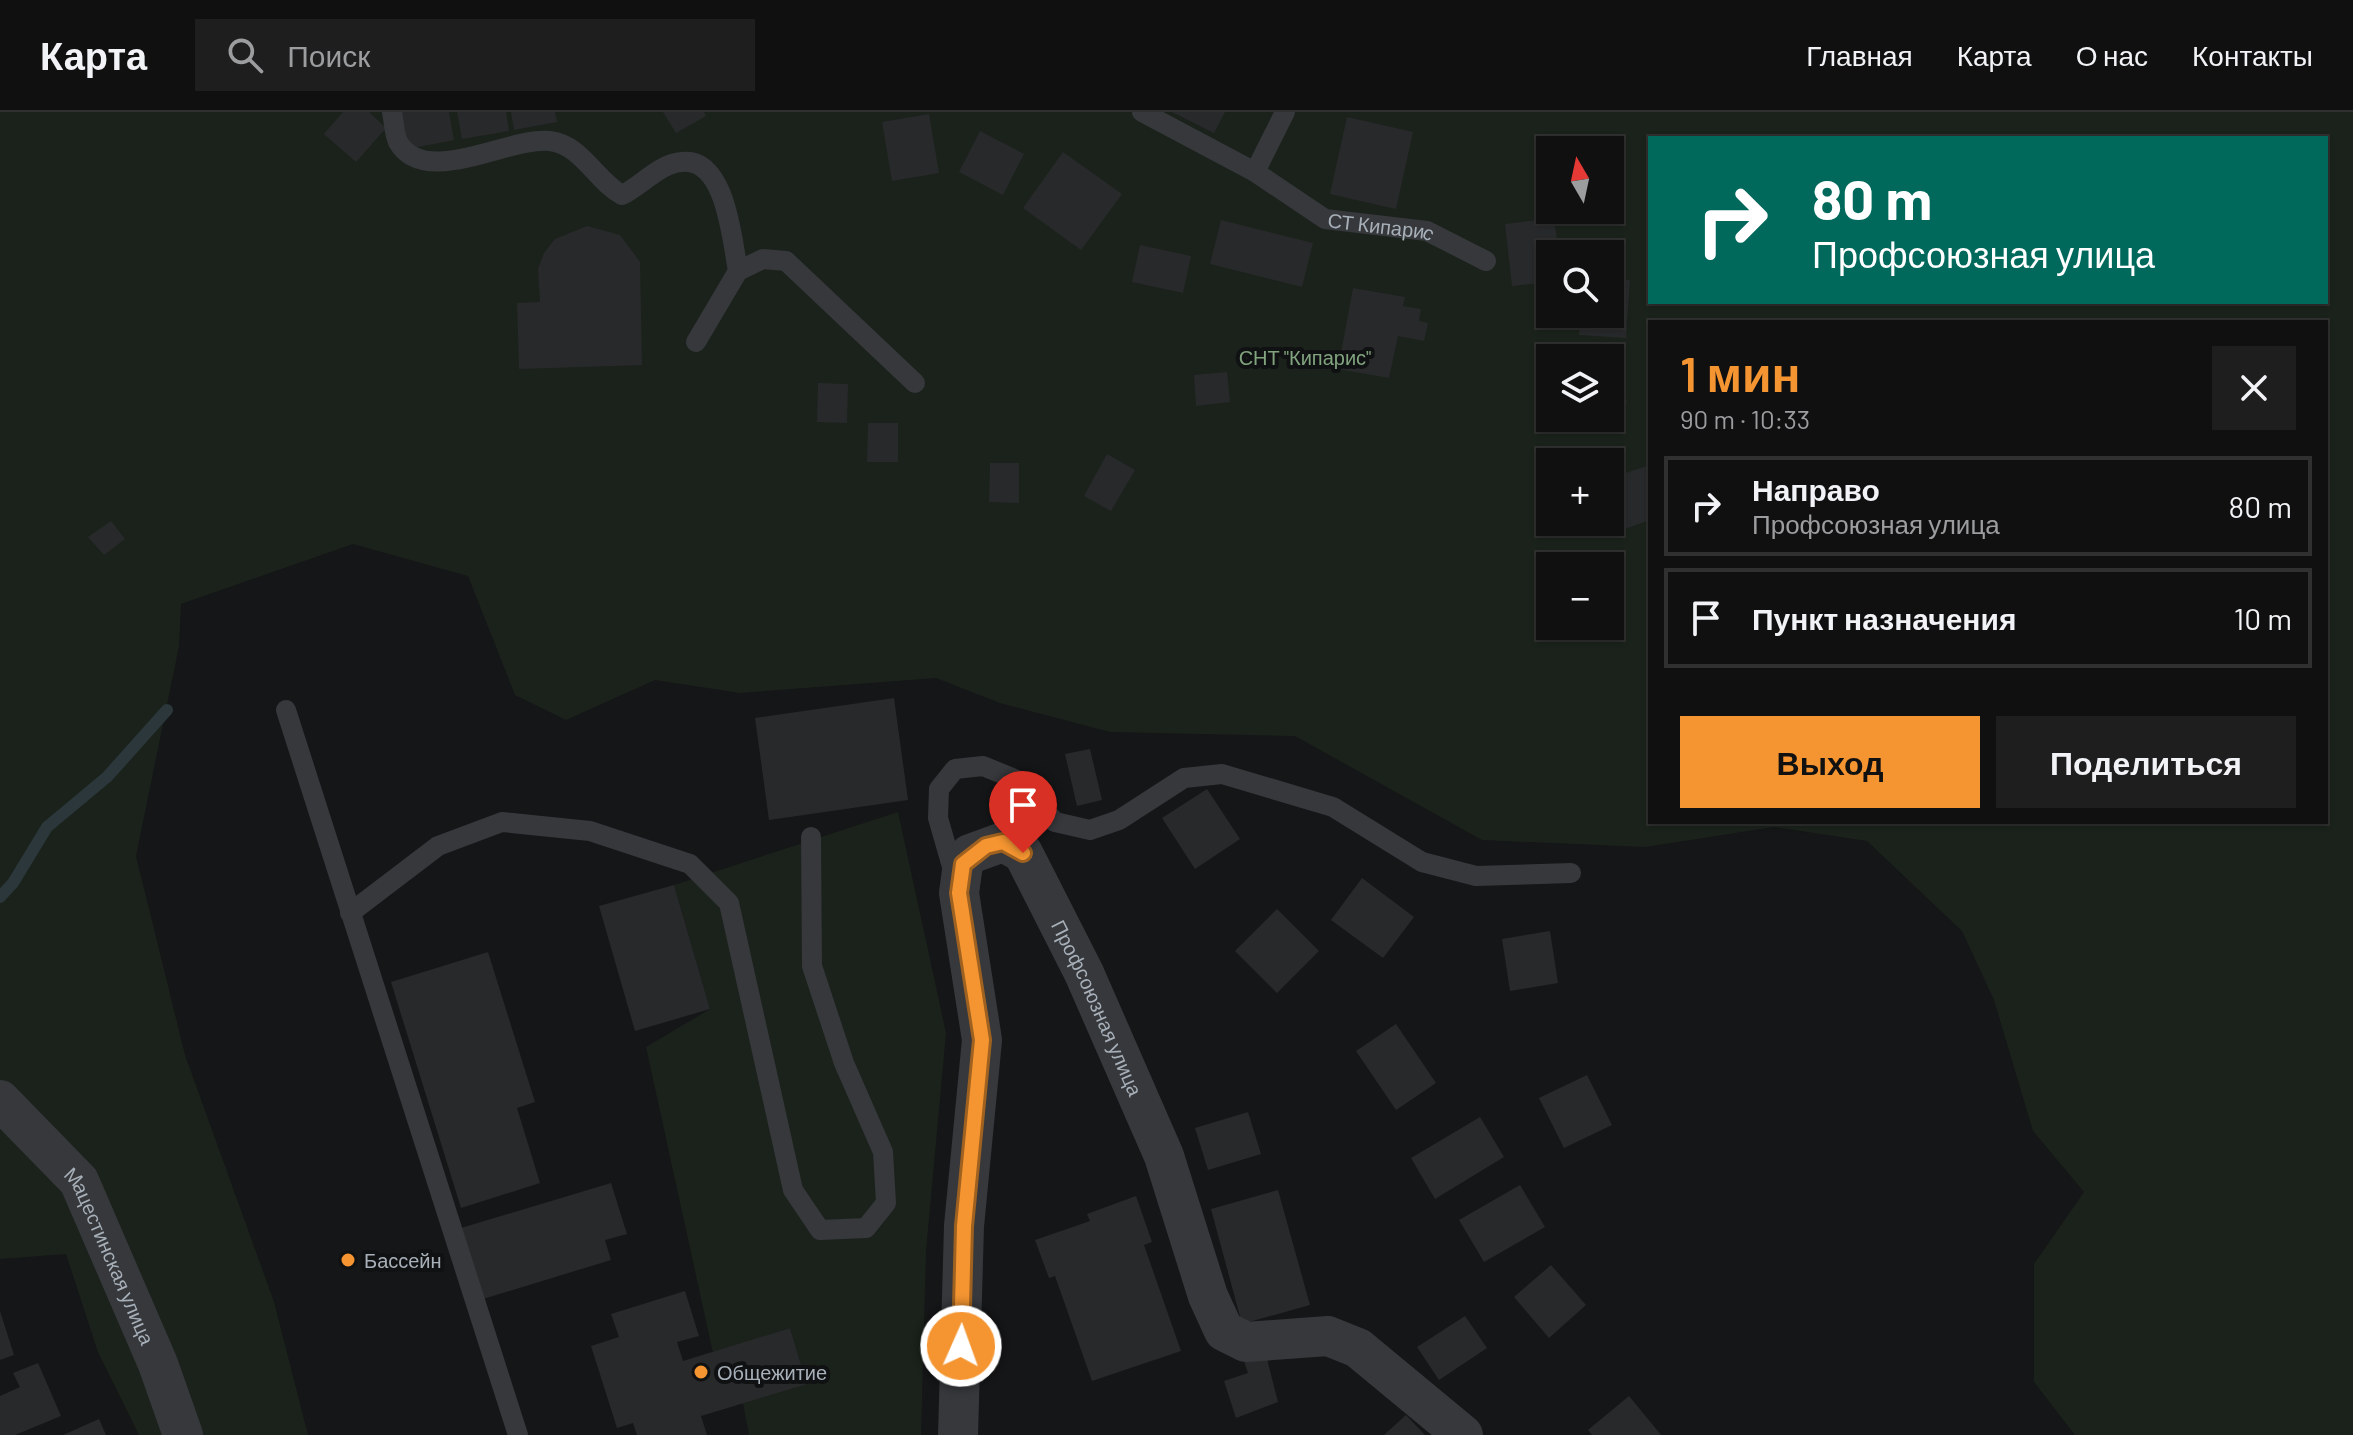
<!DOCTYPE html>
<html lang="ru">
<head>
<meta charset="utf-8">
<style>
  body { margin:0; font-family:Barlow,sans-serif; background:#1e1e1f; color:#f1f3f6; height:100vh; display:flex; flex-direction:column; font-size:30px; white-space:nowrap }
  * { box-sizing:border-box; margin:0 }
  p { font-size:26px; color:#9c9d9f }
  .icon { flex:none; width:44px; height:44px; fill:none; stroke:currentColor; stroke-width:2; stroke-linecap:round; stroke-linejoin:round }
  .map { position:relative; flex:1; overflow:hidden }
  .panel { position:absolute; left:1648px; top:208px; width:680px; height:504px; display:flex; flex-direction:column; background:#101011; border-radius:0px; box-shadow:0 2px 6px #0004,0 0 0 2px #303031 }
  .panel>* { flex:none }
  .hud { position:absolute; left:1648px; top:24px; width:680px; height:168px; border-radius:0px; box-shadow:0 2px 6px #0004,0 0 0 2px #303031; background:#00695c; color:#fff; overflow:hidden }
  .needle { width:52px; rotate:351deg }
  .tools { position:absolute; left:1536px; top:24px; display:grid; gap:16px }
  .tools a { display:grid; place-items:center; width:88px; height:88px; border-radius:0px; background:#101011; box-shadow:0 2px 6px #0004,0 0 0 2px #303031; font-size:40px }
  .pin { position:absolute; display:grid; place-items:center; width:68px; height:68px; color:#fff; margin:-82px -34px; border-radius:50% 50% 50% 0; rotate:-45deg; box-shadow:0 0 8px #0007 }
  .pin .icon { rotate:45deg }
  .me { position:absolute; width:88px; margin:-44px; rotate:2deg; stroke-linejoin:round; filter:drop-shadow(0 0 6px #0008) }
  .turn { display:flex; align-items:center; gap:28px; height:168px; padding:0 32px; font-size:36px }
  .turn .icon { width:104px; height:104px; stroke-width:2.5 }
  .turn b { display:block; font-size:56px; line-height:68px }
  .round { display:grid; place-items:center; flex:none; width:84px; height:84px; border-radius:0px; background:#1e1e1f }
  .headline { display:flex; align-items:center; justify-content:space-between; height:136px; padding:0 32px }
  h1 { font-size:48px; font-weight:600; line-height:60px; color:#f49531 }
  .primary-button { display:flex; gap:16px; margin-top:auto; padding:16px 32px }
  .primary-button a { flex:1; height:92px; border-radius:0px; background:#f49531; color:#111; font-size:32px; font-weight:600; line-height:92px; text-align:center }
  .primary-button a+a { background:#1e1e1f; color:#f1f3f6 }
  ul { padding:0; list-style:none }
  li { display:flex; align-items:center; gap:24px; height:100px; margin:0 16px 12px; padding:0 16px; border:4px solid #303031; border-radius:0px }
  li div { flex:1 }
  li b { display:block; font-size:30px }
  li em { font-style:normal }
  header { display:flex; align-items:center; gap:48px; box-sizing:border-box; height:112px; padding:0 40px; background:#101011; border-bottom:2px solid #303031 }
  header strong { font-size:38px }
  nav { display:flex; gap:44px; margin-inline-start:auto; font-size:28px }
  .search { width:560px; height:72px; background:#1e1e1f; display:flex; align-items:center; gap:20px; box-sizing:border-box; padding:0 28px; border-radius:0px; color:#9c9d9f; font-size:30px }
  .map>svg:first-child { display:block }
  .green { fill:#1b221b; fill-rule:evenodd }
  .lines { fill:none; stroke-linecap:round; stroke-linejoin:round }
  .stream { stroke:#2b373b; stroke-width:12 }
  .building { fill:#28292b }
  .service { stroke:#36383c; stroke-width:20 }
  .minor { stroke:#36383c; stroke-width:40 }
  .route-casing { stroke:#9f6120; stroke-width:20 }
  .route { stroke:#f49531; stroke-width:14 }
  .poi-dot { fill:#f49531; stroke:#101112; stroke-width:3 }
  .labels { text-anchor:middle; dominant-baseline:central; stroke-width:8; stroke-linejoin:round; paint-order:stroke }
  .street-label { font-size:20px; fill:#a7afb8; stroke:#101112 }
  .park-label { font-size:20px; fill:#81a37e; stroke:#101112 }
  .poi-label { font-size:20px; fill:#a7afb8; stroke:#101112; text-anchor:start }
</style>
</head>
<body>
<header>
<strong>Карта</strong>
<div class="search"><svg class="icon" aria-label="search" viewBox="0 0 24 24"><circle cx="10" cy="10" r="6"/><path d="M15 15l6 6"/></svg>Поиск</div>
<nav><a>Главная</a><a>Карта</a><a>О нас</a><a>Контакты</a></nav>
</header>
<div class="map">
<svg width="2353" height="1323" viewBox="0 0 2353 1323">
  <rect width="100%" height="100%" fill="#151617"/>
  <g class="green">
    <path d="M 0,0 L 2353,0 L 2353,1323 L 2075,1323 L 2034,1270 L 2034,1152 L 2084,1080 L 2033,1019 L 1994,888 L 1962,819 L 1867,729 L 1774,715 L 1645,735 L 1482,728 L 1295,624 L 1110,620 L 1000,591 L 936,566 L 740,581 L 655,568 L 566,608 L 515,583 L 468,464 L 353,432 L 181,492 L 179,534 L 136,744 L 185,943 L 274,1190 L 308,1323 L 139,1323 L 98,1240 L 66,1142 L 0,1147 ZM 1650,26 L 2326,26 L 2326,190 L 1650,190 ZM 1550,38 L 1610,38 L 1610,98 L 1550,98 ZM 1550,142 L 1610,142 L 1610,202 L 1550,202 ZM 1650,210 L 2326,210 L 2326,710 L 1650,710 ZM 1550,246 L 1610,246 L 1610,306 L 1550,306 ZM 1550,350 L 1610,350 L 1610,410 L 1550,410 ZM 1550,454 L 1610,454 L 1610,514 L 1550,514 Z"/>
    <polygon points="898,700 946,921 926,1139 921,1323 749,1323 743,1291 807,1271 790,1216 713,1241 646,935 710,897 674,773"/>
  </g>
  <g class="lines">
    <polyline class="stream" points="0,785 13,771 47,715 107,665 167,598"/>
  </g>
  <g class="building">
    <polygon points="343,0 369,0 386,16 356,50 324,22"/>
    <polygon points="401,0 449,0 454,28 408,37"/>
    <polygon points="457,0 506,0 509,19 462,27"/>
    <polygon points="511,0 555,0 557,10 514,18"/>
    <polygon points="663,0 704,0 706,4 676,21"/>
    <polygon points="1172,0 1225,0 1214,21"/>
    <polygon points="929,2 939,61 892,69 882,10"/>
    <polygon points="1347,5 1413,20 1396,97 1330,82"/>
    <polygon points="980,19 1024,42 1003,83 959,60"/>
    <polygon points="1063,40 1122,82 1081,138 1023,96"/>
    <polygon points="1554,106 1559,142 1550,142 1550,170 1512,174 1505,112"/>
    <polygon points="1221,108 1313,131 1302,175 1210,152"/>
    <polygon points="587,114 620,123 640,150 642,253 519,257 517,191 540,190 538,157 544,141 555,127"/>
    <polygon points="1140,133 1191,144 1183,181 1132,170"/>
    <polygon points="1610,167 1630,168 1626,226 1579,223 1580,202 1610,202"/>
    <polygon points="1353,176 1405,185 1403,194 1421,197 1419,209 1428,211 1424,229 1398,224 1389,266 1338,257"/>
    <polygon points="1621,255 1627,291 1610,294 1610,257"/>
    <polygon points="1227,260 1230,290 1196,294 1194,263"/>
    <polygon points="818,271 848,272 847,311 817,310"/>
    <polygon points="868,311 898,311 898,350 867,350"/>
    <polygon points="1107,342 1135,358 1111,399 1084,384"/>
    <polygon points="990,351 1019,351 1019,391 989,390"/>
    <polygon points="1647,354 1650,408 1616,420 1610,402 1610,366"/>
    <polygon points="111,409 125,427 104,443 88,425"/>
    <polygon points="894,586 908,688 769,708 755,606"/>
    <polygon points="1090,637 1102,688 1077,694 1065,642"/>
    <polygon points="1207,677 1240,727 1195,757 1162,706"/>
    <polygon points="1362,766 1414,805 1383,846 1331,808"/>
    <polygon points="674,773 710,897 635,919 599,794"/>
    <polygon points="1277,797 1319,839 1277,881 1235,839"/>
    <polygon points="1550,819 1558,871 1510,879 1502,827"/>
    <polygon points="488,840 535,990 517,996 540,1071 461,1096 391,870"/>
    <polygon points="1396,912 1436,971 1396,998 1356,939"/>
    <polygon points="1587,963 1612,1013 1564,1036 1539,986"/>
    <polygon points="1248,1000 1261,1042 1208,1058 1195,1016"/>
    <polygon points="1480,1005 1504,1045 1435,1087 1411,1046"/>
    <polygon points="611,1071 627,1122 605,1128 611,1148 483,1187 461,1116"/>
    <polygon points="1520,1073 1545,1115 1484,1150 1459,1108"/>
    <polygon points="1278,1078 1310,1193 1242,1212 1211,1097"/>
    <polygon points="1136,1084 1152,1130 1144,1133 1181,1239 1092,1269 1055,1164 1049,1166 1035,1128 1090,1109 1087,1102"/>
    <polygon points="1551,1153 1586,1193 1549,1226 1514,1185"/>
    <polygon points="685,1179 699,1224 677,1230 683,1249 790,1216 807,1272 701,1304 707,1323 637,1323 633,1311 617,1316 591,1234 619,1225 611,1202"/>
    <polygon points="0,1199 14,1243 0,1248"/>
    <polygon points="1465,1204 1487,1236 1439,1268 1417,1235"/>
    <polygon points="1266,1243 1278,1290 1236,1306 1224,1269 1248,1261 1244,1249"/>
    <polygon points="38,1251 61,1304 15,1323 0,1323 0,1284 20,1275 13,1261"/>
    <polygon points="1629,1284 1661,1323 1592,1323 1588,1318"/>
    <polygon points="1406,1303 1425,1323 1384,1323"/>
    <polygon points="99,1307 106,1323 63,1323"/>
  </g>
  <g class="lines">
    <g class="service">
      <path d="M 392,0 C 394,9 394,22 398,30 C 425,77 510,24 550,29 C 582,33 595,68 622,83 C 641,74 659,52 681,50 C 726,44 732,128 738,159 L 696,230"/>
      <polyline points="1142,0 1255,60"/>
      <path id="s1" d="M 1285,0 L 1255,60 L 1325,107 L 1427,119 L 1486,149"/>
      <polyline points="738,159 763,147 786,149 915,271"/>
      <polyline points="286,598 518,1323"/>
      <polyline points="955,765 938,706 939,677 955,657 983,654 1017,668 1055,710 1090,718 1119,708 1184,666 1222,662 1333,695 1422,750 1476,764 1571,761"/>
      <polyline points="350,801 438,734 502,710 590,719 690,752 729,791 793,1078 820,1118 866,1116 886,1091 883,1040 844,951 812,854 811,725"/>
    </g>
    <g class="minor">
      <path id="s2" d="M 0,988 L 79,1069 L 158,1252 L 183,1323"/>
      <path id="s3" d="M 958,1323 L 964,1114 L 982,928 L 959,781 L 963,752 L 970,742 L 1003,730 L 1023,741 L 1084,861 L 1164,1044 L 1208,1184 L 1224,1219 L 1246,1230 L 1328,1224 L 1358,1236 L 1463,1323"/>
    </g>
  </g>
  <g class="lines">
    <defs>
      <polyline id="route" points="961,1234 964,1114 982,928 959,781 963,752 986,734 1003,730 1023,741"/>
    </defs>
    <use href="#route" class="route-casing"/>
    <use href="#route" class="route"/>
  </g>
  <g class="poi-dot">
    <circle cx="348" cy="1148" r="8"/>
    <circle cx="701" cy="1260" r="8"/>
  </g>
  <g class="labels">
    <g class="street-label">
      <text stroke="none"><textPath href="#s1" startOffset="208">СТ Кипарис</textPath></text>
      <text stroke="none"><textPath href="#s3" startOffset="816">Профсоюзная улица</textPath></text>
      <text stroke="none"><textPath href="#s2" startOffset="194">Мацестинская улица</textPath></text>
    </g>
    <g class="park-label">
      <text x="1305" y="245">СНТ "Кипарис"</text>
    </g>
    <g class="poi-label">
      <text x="364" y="1148">Бассейн</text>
      <text x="717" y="1260">Общежитие</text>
    </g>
  </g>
</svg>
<div class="tools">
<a><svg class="needle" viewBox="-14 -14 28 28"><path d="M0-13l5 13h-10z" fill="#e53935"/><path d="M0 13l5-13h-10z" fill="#9c9d9f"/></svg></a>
<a><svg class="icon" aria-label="search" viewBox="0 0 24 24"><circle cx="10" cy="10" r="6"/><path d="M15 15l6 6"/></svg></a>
<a><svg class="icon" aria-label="layers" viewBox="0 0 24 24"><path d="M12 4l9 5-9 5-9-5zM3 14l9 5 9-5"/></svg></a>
<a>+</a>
<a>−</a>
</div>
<div class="pin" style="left:1023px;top:741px;background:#d93025"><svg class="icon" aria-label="arrive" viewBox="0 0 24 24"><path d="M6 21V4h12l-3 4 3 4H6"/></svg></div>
<svg class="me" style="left:961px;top:1234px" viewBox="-20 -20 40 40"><circle r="17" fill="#f49531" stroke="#fff" stroke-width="3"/><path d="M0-11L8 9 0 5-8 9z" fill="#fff"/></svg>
<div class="hud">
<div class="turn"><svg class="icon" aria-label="right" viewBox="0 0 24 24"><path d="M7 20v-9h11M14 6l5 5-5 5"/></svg><div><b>80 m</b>Профсоюзная улица</div></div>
</div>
<section class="panel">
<div class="headline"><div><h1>1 мин</h1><p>90 m · 10:33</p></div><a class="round"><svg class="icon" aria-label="close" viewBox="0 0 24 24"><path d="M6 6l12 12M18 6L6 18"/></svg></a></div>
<ul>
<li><svg class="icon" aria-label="right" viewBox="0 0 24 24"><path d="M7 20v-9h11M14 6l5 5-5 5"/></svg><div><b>Направо</b><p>Профсоюзная улица</p></div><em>80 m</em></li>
<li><svg class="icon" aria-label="arrive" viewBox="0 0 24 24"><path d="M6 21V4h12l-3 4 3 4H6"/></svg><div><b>Пункт назначения</b></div><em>10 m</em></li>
</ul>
<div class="primary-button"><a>Выход</a><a>Поделиться</a></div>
</section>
</div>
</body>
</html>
